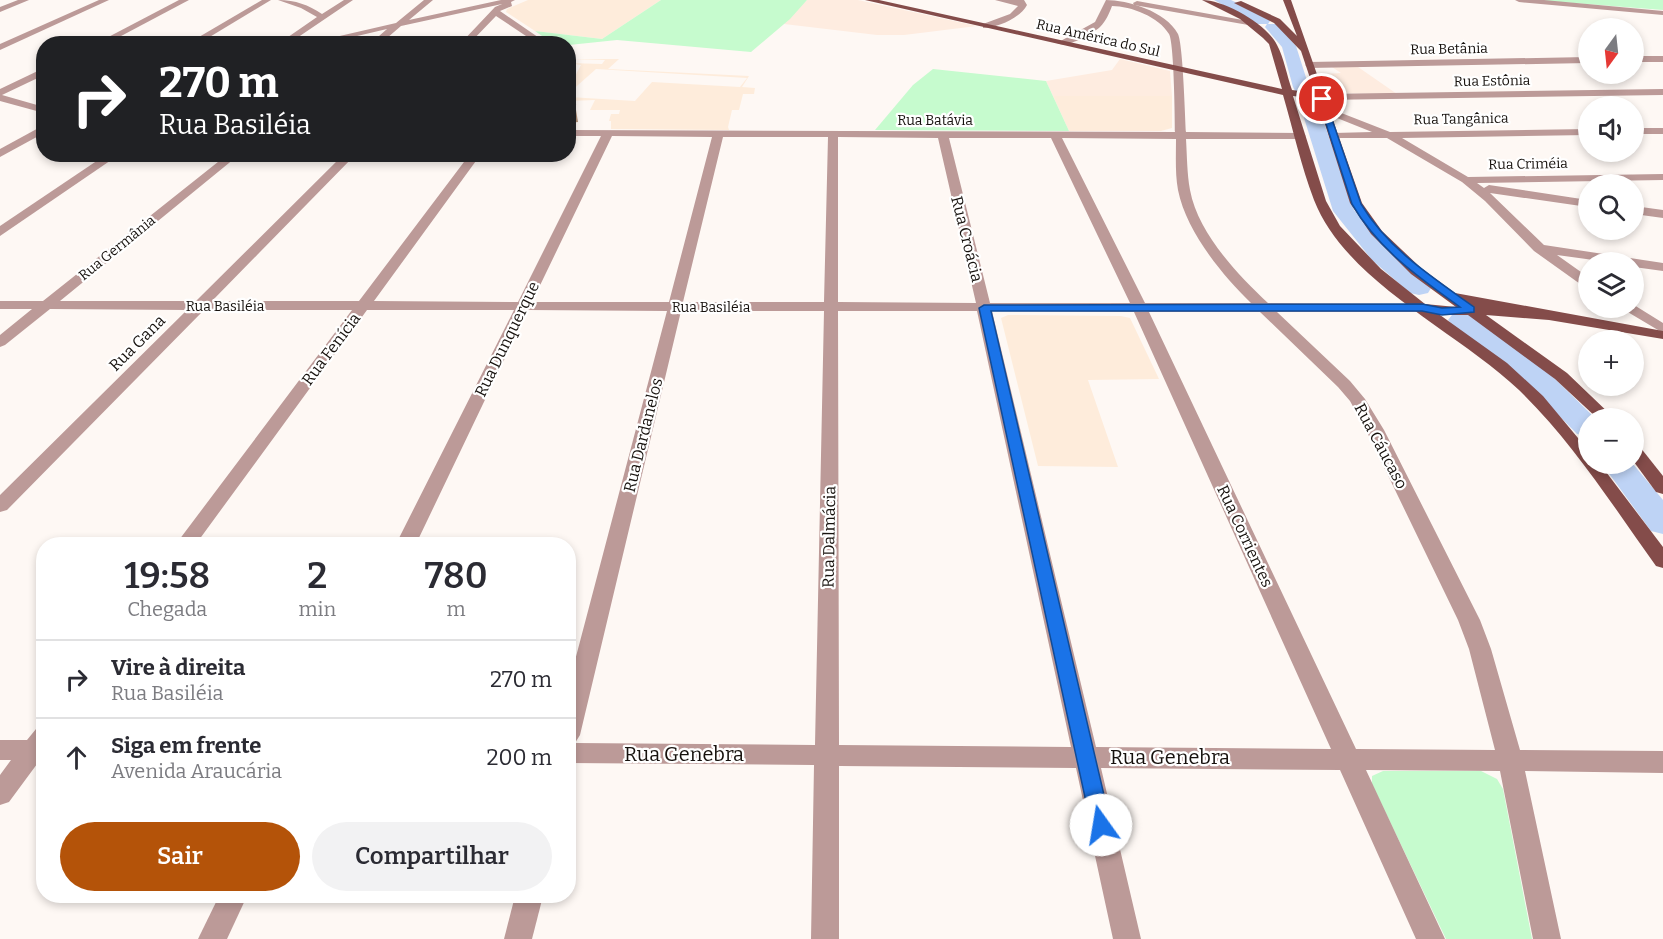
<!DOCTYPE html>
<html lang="pt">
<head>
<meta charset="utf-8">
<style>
  body { margin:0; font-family:Bitter,serif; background:#f2f2f3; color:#2b2b33; height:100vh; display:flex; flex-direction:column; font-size:22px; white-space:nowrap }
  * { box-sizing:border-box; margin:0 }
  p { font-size:20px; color:#7c7c81 }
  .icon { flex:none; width:33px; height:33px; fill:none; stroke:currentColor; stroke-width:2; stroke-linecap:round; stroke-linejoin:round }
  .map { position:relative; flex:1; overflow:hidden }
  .drawer { position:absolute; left:36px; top:537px; width:540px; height:366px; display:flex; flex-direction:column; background:#fff; border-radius:24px; box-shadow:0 3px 9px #0003 }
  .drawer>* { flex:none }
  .top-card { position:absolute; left:36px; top:36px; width:540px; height:126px; border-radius:24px; box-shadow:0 3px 9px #0003; background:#202124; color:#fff; overflow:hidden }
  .needle { width:39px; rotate:195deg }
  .fabs { position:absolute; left:1578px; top:18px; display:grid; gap:12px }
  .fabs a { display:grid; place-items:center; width:66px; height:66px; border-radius:50%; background:#fff; box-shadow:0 3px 9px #0003; font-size:30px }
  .pin { position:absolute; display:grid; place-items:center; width:51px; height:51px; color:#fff; margin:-26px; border:3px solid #fff; border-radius:50%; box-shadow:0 2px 6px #0007 }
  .me { position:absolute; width:66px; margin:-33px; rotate:347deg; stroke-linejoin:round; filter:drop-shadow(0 0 4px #0008) }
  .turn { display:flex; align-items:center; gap:21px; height:126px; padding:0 24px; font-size:27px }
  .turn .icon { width:78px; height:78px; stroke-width:2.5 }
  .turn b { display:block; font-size:42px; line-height:51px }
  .eta { display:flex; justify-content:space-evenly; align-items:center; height:102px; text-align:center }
  .eta b { font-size:36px; font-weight:600; line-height:42px }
  .cta { display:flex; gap:12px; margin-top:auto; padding:12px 24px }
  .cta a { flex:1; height:69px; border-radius:36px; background:#b45309; color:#fff; font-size:24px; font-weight:600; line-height:69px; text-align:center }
  .cta a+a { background:#f2f2f3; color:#2b2b33 }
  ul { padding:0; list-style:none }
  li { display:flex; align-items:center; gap:18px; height:78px; padding:0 24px; border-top:2px solid #e1e1e2 }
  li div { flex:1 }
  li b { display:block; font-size:22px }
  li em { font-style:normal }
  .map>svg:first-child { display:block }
  .built { fill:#feece0 }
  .education { fill:#feecdb }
  .green { fill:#c6fbce }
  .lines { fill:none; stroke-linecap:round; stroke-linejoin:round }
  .river { fill:#bed3f5; fill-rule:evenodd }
  .minor { fill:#bc9a98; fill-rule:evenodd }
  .major { fill:#844c4a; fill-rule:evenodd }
  .shaded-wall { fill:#b19078 }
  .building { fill:#fdcdab; stroke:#b19078; stroke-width:1.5 }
  .route { fill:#1a73e8; stroke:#114b97; stroke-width:1.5 }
  .labels { text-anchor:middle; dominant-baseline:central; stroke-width:4.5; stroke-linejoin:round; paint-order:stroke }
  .far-street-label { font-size:14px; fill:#16110d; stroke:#fff }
  .street-label { font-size:16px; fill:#16110d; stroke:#fff }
  .near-street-label { font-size:20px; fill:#16110d; stroke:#fff }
</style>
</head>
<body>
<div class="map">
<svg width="1663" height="939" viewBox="0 0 1663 939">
  <rect width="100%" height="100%" fill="#fef8f4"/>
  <g class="built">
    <polygon points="807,0 858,0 977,26 904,35 877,35 784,24"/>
    <polygon points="1120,59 1170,71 1172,96 1053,96 1046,81 1112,70"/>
    <polygon points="1332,67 1358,67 1397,94 1332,93 1324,74 1341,73"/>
  </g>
  <g class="education">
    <polygon points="528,0 661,0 602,39 535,31 506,12 507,9"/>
    <polygon points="569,59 619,59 608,69 749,76 742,87 755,88 754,94 743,94 739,110 732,110 728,127 729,130 611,129 611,121 609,121 611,114 619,114 620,110 590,110 595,100 569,101 569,97 635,101 652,82 740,87 747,78 596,69 569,93 571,82 569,80 573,80 581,65 569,63 602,64 605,60"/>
    <polygon points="1053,96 1172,96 1172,128 1161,131 1069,131"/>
    <polygon points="1008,315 1121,316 1130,318 1159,379 1088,380 1118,467 1038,466 1001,318"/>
  </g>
  <g class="green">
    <polygon points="661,0 807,0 790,19 751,52 617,40 569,45 568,44 552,43 535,31 602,39"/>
    <polygon points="1535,0 1663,0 1663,10"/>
    <polygon points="933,69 1046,81 1069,131 875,130 913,85"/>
    <polygon points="1383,771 1481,771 1497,779 1503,789 1532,939 1446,939 1372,784 1372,776"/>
  </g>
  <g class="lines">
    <g class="river">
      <polygon points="1214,0 1231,0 1268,18 1270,21 1268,24 1277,24 1296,46 1309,87 1307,91 1295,91 1293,87 1282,47 1265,27 1267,24 1258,24"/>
      <polygon points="1309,100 1315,101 1318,105 1354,210 1388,250 1428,283 1431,288 1428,293 1419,295 1410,293 1372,260 1333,211 1300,105 1303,101"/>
      <polygon points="1461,312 1470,315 1546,370 1595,418 1588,418 1588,437 1577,434 1526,382 1452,325 1448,320 1452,315"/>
      <polygon points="1602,464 1633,464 1663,500 1663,534 1651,531"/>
    </g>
    <g class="minor">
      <polygon points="18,0 29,0 0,12 0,7"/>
      <polygon points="99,0 109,0 0,50 0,44"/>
      <polygon points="179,0 189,0 106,44 95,44"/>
      <polygon points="262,0 271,0 198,44 187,44"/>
      <path d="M 278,0 C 296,0 308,5 322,14 L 344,0 L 353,0 L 288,44 L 278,44 L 317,17 L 301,8 Z"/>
      <polygon points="424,0 433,0 409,20 501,0 515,0 511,2 512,6 500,11 548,44 538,44 496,16 469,44 460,44 495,7 502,4 401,26 380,44 370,44 387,29 323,44 305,44 396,23"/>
      <path d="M 995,0 L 1024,0 L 1027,5 C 1020,18 998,28 983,28 L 983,24 L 1010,14 L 1018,6 Z"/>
      <path d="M 1106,0 C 1127,0 1166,11 1178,34 C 1183,45 1185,116 1186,132 L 1301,133 L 1306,136 L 1301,139 L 1186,139 C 1187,155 1187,174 1190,190 C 1198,233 1237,274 1268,303 L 1422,304 L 1429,308 L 1422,312 L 1277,312 L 1350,381 L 1365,399 L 1384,430 L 1480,620 L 1491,649 L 1520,750 L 1663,751 L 1663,773 L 1525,771 L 1561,939 L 1533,939 L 1500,771 L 1366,770 L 1445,939 L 1416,939 L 1340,770 L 1101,768 L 1141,939 L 1113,939 L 1076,768 L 839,766 L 839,939 L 811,939 L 814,765 L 568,763 L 568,687 L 667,311 L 528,310 L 416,544 L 396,544 L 514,310 L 367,310 L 196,544 L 176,544 L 352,310 L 204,310 L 7,510 L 0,512 L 0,495 L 187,310 L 50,309 L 5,345 L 0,347 L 0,335 L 32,309 L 0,309 L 0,301 L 43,301 L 228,154 L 240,154 L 60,301 L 196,301 L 344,154 L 356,154 L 212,301 L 359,301 L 470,154 L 481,154 L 374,301 L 518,302 L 601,136 L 568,136 L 568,130 L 1175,132 C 1175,117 1174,42 1169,34 C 1159,17 1131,6 1112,6 C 1109,14 1106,21 1100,27 C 1092,34 1066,49 1057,43 L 1095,22 ZM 612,136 L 712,137 L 669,302 L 532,302 ZM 723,137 L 828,137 L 824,302 L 683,302 ZM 838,137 L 938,138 L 976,303 L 838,302 ZM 949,138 L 1051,138 L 1130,303 L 990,303 ZM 1062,138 L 1176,139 C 1176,155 1175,174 1178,190 C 1186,231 1222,275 1251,303 L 1145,303 ZM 681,311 L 824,311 L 815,745 L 575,743 L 580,735 ZM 838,311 L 977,311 L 1071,747 L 839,745 ZM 992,311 L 1134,312 L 1331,749 L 1096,747 ZM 1149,312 L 1260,312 L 1338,387 L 1350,401 L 1366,430 L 1458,620 L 1469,649 L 1495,750 L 1356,749 Z"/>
      <polygon points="1515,0 1544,0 1663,11 1663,15 1519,2"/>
      <polygon points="1137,1 1254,22 1258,24 1254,26 1134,5 1133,3"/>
      <rect x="1634" y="56" width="29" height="6"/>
      <polygon points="1588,57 1588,63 1309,68 1305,65 1309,62"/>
      <polygon points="44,68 44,75 2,95 44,107 44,113 0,101 0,89"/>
      <polygon points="1663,89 1663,95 1321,100 1316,97 1321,94"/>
      <polygon points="1326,107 1390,132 1588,129 1588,135 1402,138 1468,177 1663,174 1663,180 1477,183 1484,188 1489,185 1588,200 1588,207 1490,193 1544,245 1663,263 1663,271 1634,267 1634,262 1608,262 1557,255 1588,277 1588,287 1583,286 1534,251 1485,201 1462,182 1387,138 1330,138 1329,136 1334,133 1372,132 1322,112 1321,110"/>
      <polygon points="44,125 44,133 0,157 0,149"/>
      <rect x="1634" y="128" width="29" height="6"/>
      <polygon points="107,154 120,154 0,236 0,226"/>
      <polygon points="1634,206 1663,210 1663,218 1634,214"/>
      <polygon points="1634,305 1663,323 1663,333 1621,308 1634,308"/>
      <polygon points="44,726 44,759 40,760 9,802 0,805 0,775 11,760 0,760 0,740 27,740 36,729"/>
      <polygon points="219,896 247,896 227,939 198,939"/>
      <polygon points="515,896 543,896 532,939 504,939"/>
    </g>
    <g class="major">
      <path d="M 865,0 L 879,0 L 1282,89 L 1269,44 L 1263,38 L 1240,19 L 1202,0 C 1224,0 1267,24 1277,45 C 1284,58 1287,76 1292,90 L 1315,93 L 1301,51 L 1274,23 L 1234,3 L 1241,1 L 1280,19 L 1297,36 L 1283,0 L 1291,0 L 1362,203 L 1382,231 L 1421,268 L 1455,293 L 1663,331 L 1663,339 L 1549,320 L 1486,315 L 1567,373 L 1614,418 L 1597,418 L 1555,379 L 1468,315 L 1440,315 L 1507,363 L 1543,396 L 1588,450 L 1588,464 L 1600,464 L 1663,547 L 1663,568 L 1656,566 C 1613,506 1572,441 1519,390 C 1457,331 1346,282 1314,200 C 1301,166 1293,129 1283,95 ZM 1293,96 L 1317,99 L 1350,203 L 1371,234 L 1411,274 L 1456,307 L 1425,304 L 1381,269 L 1340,226 L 1326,201 Z"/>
      <polygon points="1634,446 1640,447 1663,476 1663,494 1656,492 1634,462"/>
    </g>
  </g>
  <polygon class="shaded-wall" points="568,104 575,104 578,122 568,123"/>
  <polygon class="building" points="568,91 575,104 568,104"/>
  <path class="route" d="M 1322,97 L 1325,99 L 1361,204 C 1388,249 1432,277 1474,307 L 1474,312 L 1442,315 L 1422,311 L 991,311 L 1111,825 L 1108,831 L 1101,834 L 1094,831 L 1091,825 L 979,308 L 984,305 L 1422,304 L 1442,308 L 1460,307 C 1418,277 1378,249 1352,204 L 1318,99 Z"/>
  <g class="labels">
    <g class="far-street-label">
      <text transform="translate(1098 38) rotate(13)">Rua América do Sul</text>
      <text transform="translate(1449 49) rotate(-1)">Rua Betânia</text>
      <text transform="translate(1492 81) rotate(-1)">Rua Estônia</text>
      <text transform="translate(1461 119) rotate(-1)">Rua Tangânica</text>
      <text x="935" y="120">Rua Batávia</text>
      <text transform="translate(1528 164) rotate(-1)">Rua Criméia</text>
      <text transform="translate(117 248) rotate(-39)">Rua Germânia</text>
      <text x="225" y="306">Rua Basiléia</text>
      <text x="711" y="307">Rua Basiléia</text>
    </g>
    <g class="street-label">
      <text transform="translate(967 239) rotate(76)">Rua Croácia</text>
      <text transform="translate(507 339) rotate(-64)">Rua Dunquerque</text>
      <text transform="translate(137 343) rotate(-45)">Rua Gana</text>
      <text transform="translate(331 349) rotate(-53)">Rua Fenícia</text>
      <text transform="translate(643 435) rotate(-76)">Rua Dardanelos</text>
      <text transform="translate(1381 446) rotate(62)">Rua Cáucaso</text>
      <text transform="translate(1245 536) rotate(65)">Rua Corrientes</text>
      <text transform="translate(829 537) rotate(-89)">Rua Dalmácia</text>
    </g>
    <g class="near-street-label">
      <text x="684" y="754">Rua Genebra</text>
      <text x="1170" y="757">Rua Genebra</text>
    </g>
  </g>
</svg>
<div class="fabs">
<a><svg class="needle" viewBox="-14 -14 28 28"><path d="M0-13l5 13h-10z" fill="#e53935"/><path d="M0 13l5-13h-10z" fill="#7c7c81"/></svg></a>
<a><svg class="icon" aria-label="sound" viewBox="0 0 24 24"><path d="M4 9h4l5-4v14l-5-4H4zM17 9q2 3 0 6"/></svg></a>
<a><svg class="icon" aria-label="search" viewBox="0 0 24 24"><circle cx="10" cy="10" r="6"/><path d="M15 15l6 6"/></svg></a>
<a><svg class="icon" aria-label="layers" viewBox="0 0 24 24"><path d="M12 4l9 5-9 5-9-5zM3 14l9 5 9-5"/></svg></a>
<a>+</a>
<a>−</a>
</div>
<div class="pin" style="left:1322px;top:99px;background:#d93025"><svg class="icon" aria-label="arrive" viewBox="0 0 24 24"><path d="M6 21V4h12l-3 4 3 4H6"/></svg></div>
<svg class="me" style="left:1101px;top:825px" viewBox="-20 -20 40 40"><circle r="19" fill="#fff"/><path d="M0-13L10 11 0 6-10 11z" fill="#1a73e8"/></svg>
<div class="top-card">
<div class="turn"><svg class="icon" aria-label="right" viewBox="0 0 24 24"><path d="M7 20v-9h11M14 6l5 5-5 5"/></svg><div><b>270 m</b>Rua Basiléia</div></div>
</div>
<section class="drawer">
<div class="eta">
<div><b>19:58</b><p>Chegada</p></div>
<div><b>2</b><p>min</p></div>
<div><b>780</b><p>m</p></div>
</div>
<ul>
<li><svg class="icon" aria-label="right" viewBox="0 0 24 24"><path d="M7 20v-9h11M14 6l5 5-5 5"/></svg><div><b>Vire à direita</b><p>Rua Basiléia</p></div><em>270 m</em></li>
<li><svg class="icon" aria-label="ahead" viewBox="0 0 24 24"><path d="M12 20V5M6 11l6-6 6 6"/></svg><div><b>Siga em frente</b><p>Avenida Araucária</p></div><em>200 m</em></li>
</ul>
<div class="cta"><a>Sair</a><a>Compartilhar</a></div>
</section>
</div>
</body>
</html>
